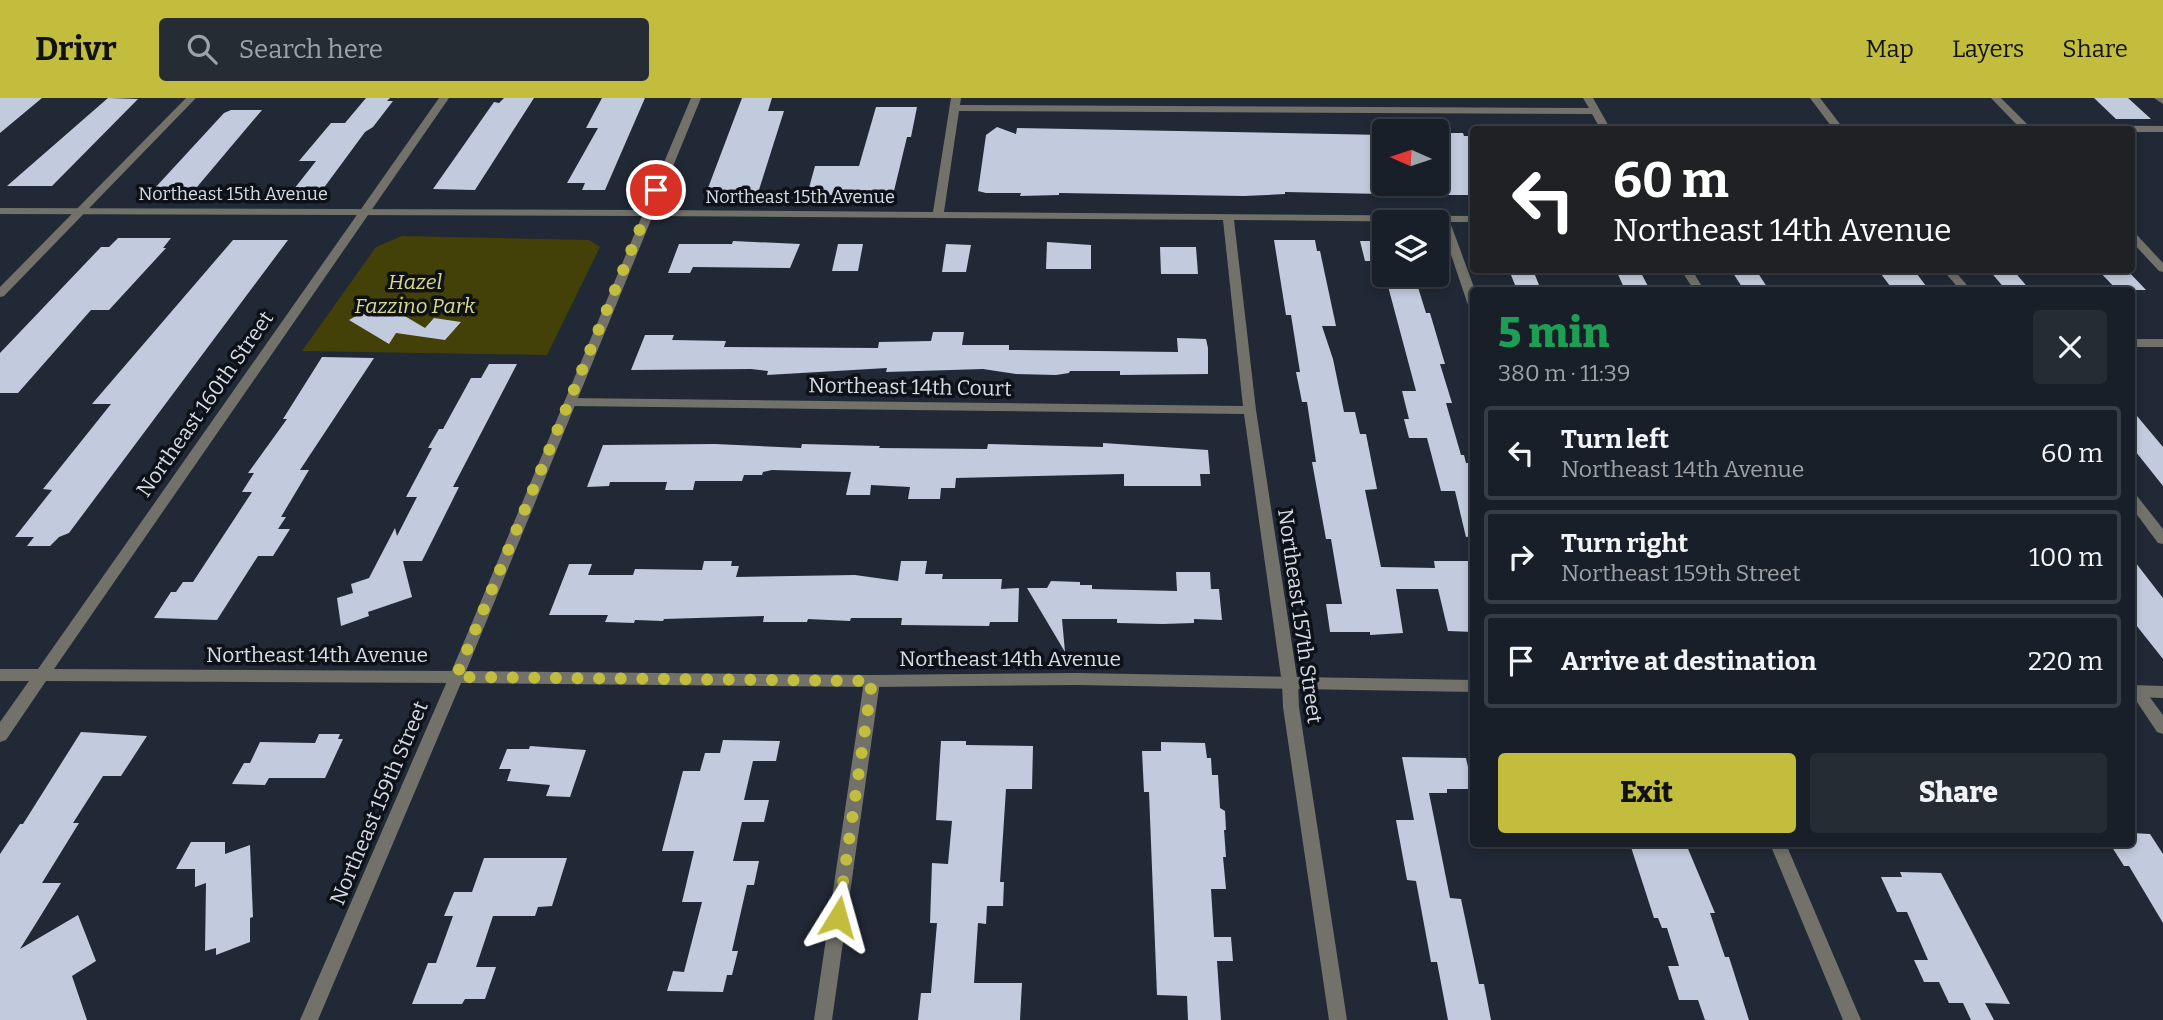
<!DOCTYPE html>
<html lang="en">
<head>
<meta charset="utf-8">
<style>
  body { margin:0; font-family:Bitter,serif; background:#262c34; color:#f1f3f6; height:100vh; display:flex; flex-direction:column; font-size:26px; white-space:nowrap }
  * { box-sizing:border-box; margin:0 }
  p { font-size:23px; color:#9fa2a8 }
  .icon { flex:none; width:38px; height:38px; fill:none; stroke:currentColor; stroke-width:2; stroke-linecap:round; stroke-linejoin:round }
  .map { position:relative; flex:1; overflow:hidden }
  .drawer { position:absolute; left:1470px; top:189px; width:665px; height:560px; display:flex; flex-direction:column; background:#191f28; border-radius:7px; box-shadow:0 4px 10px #0003,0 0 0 2px #373d45 }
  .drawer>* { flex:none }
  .guide { position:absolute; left:1470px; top:28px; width:665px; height:147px; border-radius:7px; box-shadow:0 4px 10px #0003,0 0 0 2px #373d45; background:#202124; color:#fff; overflow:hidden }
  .needle { width:46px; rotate:273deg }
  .fabs { position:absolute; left:1372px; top:21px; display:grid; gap:14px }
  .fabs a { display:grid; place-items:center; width:77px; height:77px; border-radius:7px; background:#191f28; box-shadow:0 4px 10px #0003,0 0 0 2px #373d45; font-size:35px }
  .pin { position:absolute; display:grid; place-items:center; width:60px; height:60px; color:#fff; margin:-30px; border:4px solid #fff; border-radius:50%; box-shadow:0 2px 7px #0007 }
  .me { position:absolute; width:77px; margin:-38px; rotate:8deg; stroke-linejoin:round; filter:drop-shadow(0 0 5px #0008) }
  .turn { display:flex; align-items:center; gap:24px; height:147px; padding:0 28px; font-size:32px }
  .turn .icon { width:91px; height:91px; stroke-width:2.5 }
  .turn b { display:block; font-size:49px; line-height:60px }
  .round { display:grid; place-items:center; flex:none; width:74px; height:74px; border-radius:7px; background:#262c34 }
  .overview { display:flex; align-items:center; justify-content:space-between; height:119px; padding:0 28px }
  h1 { font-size:42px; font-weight:800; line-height:52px; color:#1e9e55 }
  .primary-button { display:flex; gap:14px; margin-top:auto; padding:14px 28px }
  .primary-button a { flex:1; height:80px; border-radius:7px; background:#c3bd3e; color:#111; font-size:28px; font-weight:800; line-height:80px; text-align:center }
  .primary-button a+a { background:#262c34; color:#f1f3f6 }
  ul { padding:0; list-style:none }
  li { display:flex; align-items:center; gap:21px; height:94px; margin:0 14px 10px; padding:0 14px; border:4px solid #373d45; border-radius:7px }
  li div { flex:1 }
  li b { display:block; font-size:26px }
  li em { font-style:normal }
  header { display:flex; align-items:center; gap:42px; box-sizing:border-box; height:98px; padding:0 35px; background:#c3bd3e; color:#111 }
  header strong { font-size:33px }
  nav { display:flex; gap:38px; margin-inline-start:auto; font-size:24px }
  .search { width:490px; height:63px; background:#262c34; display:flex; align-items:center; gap:18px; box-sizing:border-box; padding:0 24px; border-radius:7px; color:#9fa2a8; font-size:26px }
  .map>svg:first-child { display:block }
  .green { fill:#434008 }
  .building { fill:#c1cbdd }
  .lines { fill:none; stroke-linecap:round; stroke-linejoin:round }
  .minor { fill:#72726a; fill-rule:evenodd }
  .tertiary { fill:#72726a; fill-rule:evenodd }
  .route { stroke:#c3bd3e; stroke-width:12; stroke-dasharray:0 21.6 }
  .labels { text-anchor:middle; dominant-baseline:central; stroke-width:7; stroke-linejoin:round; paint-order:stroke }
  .far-street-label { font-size:18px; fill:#d7dde6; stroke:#0e1218 }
  .park-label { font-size:21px; font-style:italic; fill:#dcd989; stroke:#0e1218 }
  .street-label { font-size:21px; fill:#d7dde6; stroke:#0e1218 }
</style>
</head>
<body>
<header>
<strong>Drivr</strong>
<div class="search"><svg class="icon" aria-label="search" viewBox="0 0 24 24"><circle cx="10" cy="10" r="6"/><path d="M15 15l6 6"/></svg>Search here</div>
<nav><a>Map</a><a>Layers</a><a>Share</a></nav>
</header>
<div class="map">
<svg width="2163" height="922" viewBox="0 0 2163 922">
  <rect width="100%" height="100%" fill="#212936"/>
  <polygon class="green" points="402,138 589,142 600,149 547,257 302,253 376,149"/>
  <g class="building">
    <polygon points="0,0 42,0 0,35"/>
    <polygon points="108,0 138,1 52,88 7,88"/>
    <polygon points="366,0 390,0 387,3 393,3 373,29 365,34 323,91 294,91 316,63 299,63 331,25 345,25"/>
    <polygon points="504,0 534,0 475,92 433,91 494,4 499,5"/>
    <polygon points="602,0 645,0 605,92 582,92 585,85 567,85 598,30 586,30"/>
    <polygon points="742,0 772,0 768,13 784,13 757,98 705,98"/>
    <polygon points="2094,0 2128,0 2151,21 2116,21"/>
    <polygon points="876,9 917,9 911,39 907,39 893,97 807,97 815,68 859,68"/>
    <polygon points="231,12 262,12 197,89 154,91 224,15"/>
    <polygon points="997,29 1016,36 1017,30 1384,37 1384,96 1285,94 1285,96 1244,98 1059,95 1059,97 1020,98 1021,95 986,95 978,93 986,37"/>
    <polygon points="1437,35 1463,35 1464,38 1474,38 1474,97 1437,97"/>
    <polygon points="118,140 171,140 163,150 166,150 109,212 91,212 18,295 0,295 0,255 101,149 109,149"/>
    <polygon points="233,142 288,142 69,435 59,439 50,448 27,448 34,439 15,439 52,392 43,391 111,306 92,306"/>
    <polygon points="1274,142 1315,142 1317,153 1320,153 1336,228 1322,228 1333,261 1344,314 1355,314 1360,336 1366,336 1377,391 1365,392 1381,469 1435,470 1434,463 1474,463 1474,534 1448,533 1438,491 1396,491 1403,535 1370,537 1370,534 1330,534 1326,506 1342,506 1331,441 1326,441 1312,364 1316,364 1307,304 1302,304 1296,274 1300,274 1291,217 1286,217"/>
    <polygon points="733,143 800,146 790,170 693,169 690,175 668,175 679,146 732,146"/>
    <polygon points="1360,143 1384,143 1384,163 1365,163"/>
    <polygon points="1047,144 1091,147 1091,171 1046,171"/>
    <polygon points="838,146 863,146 858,173 832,173"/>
    <polygon points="946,146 971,147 966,174 942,174"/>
    <polygon points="1160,149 1196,149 1198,176 1161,176"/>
    <polygon points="1509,172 1533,172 1541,192 1517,192"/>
    <polygon points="1616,172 1640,173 1650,192 1625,192"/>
    <polygon points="1731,172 1756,172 1769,192 1744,192"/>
    <polygon points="1878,172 1914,172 1929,192 1893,192"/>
    <polygon points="1989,172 2013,172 2030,192 2006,192"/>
    <polygon points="2098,172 2127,172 2146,192 2117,192"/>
    <polygon points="1385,177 1410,177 1413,186 1417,186 1426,215 1430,215 1445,266 1440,266 1452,305 1446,305 1461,357 1464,357 1466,365 1470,365 1474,377 1474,438 1466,439 1455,393 1441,393 1427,340 1409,340 1404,321 1409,321 1402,293 1416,293"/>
    <polygon points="381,204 425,230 434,220 461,224 445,242 396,235 389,246 349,222"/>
    <polygon points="933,234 964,234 962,247 1009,247 1009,252 1178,254 1177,240 1206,241 1208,250 1208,276 1120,277 1120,273 1070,273 1069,275 1056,277 1016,276 983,271 886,274 887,270 767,277 768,273 751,271 631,272 645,237 674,237 672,242 726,243 724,249 878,250 879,244 931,243"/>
    <polygon points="322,259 374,260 300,372 309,372 281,419 286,419 278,431 290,431 273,458 258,458 217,522 154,520 171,494 176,494 183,484 193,484 252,394 242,394 254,375 248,375 287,321 283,321"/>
    <polygon points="489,266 517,266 453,389 459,389 422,463 403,463 412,499 368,514 369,518 341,528 337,500 353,495 351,486 369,480 395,430 397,438 417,399 406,399 432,350 428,350 439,331 443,331 471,280 481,280"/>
    <polygon points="2132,312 2163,349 2163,388 2132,349"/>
    <polygon points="1103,345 1208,352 1210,376 1200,376 1201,388 1124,388 1124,376 956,380 955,390 941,390 940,401 908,401 910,389 871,387 870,397 846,397 851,374 772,372 763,374 762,377 744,377 742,383 695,383 693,392 665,392 667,384 610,384 609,388 587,389 603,347 715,346 801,350 802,346 880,348 879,350 987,351 988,346 1103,349"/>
    <polygon points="2132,460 2163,500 2163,561 2132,522"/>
    <polygon points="704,463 732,463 731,468 739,468 736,479 855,477 898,483 901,463 927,463 925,476 943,476 942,481 1002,481 1001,491 1019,490 1018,524 990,524 989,528 901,527 902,520 851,520 850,523 808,521 807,524 763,524 764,518 664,521 663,523 635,522 634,525 605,524 608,517 549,517 569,466 592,466 588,477 633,477 635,471 702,472"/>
    <polygon points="1176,474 1210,474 1211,491 1219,491 1222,522 1194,521 1194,525 1162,526 1117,525 1117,521 1062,521 1065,554 1027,490 1047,490 1051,483 1080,484 1080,487 1092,487 1092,491 1177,493"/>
    <polygon points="81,634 147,638 121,678 103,678 73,725 79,725 42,785 61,785 20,851 78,817 96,863 72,878 87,922 0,922 0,756 20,726 23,726"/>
    <polygon points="319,636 340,636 338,641 343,641 325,680 269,680 265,687 232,686 244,665 250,665 260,644 315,645"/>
    <polygon points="723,642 780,643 776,663 753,663 744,702 769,702 764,724 742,724 733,763 759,763 754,787 747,787 732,853 738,853 732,877 727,877 723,894 667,893 673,873 684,874 702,804 682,804 694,753 662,753 683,673 700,673 705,655 720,655"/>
    <polygon points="941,643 966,643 966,647 1033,648 1032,691 1006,691 1000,784 1004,784 1003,808 987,808 986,826 978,825 974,885 1022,885 1020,922 918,922 921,895 931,895 937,825 930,825 932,765 948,766 952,723 936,722"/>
    <polygon points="1161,644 1205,645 1207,660 1211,660 1212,677 1218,677 1220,710 1225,713 1226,732 1224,732 1226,759 1223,759 1226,791 1211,791 1214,839 1231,839 1233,863 1217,863 1221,922 1188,922 1187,898 1157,897 1149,694 1144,694 1142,653 1161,653"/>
    <polygon points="530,648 586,652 570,699 546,698 550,687 507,683 511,671 499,671 507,651 529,651"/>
    <polygon points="1402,659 1466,660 1473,691 1447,691 1447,695 1429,695 1450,800 1461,801 1479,886 1484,886 1491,922 1448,922 1437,864 1431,864 1416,783 1407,782 1396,722 1414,722"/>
    <polygon points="2132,735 2150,736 2163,756 2163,825 2129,768 2124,768 2110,746 2132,746"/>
    <polygon points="191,744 225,744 225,756 250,747 253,819 250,820 250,844 216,857 216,850 205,853 206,785 195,789 195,771 176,771"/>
    <polygon points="1630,746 1686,746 1715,815 1710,815 1725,859 1729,859 1749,922 1705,922 1698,902 1679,902 1668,868 1679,868 1667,830 1662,830 1658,820 1654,820"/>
    <polygon points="484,760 567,760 552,808 538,809 535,818 493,818 476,869 496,869 485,901 465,901 462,906 412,906 428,865 436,865 453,818 444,818 454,794 472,794"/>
    <polygon points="1900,774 1941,775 2010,906 1985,905 1994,922 1971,922 1963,905 1949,905 1939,884 1924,884 1914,862 1928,862 1907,814 1897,814 1881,779 1902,779"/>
  </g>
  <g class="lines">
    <g class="minor">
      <polygon points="186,0 196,0 4,198 0,199 0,189"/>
      <polygon points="439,0 449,0 54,571 456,573 461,575 464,579 461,583 456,585 46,583 6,642 0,644 0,624 29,583 0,583 0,571 38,571"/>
      <polygon points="951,0 961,0 960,7 1589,10 1583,0 1593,0 1611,32 1601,32 1592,16 959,13 944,114 1474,118 1474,124 1450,124 1475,192 1474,210 1468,207 1440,124 1234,122 1256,312 1298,586 1299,609 1347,922 1329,922 1283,609 1282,586 1244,316 570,308 564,304 570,300 1243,308 1223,122 647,118 642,115 647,112 933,114"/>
      <polygon points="1810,0 1820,0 1840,26 2017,27 1991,0 2001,0 2028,27 2163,28 2163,34 2132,34 2132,32 1834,32"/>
      <polygon points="2154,0 2163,0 2163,6"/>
      <polygon points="2132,135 2136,136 2163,165 2163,174 2159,173 2132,144"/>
      <polygon points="1681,172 1692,172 1704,192 1694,192"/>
      <polygon points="1943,172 1954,172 1971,192 1960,192"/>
      <rect x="2132" y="241" width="31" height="8"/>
      <polygon points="2132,396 2137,398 2163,431 2163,446 2158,445 2132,410"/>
      <polygon points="872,577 877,579 880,583 832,922 814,922 864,583 867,579"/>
      <polygon points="2138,588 2143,590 2163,617 2163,636 2157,634 2133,598 2133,590"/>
      <polygon points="1770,746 1786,746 1861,922 1843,922"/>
    </g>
    <g class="tertiary">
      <polygon points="691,0 701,0 466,573 872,577 1077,575 1474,582 1474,594 1077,587 872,589 461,585 318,922 300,922 461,551 642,118 0,116 0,110 644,112"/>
      <polygon points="2132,587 2163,588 2163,600 2132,599"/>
    </g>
  </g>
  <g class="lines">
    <polyline class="route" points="656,92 456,579 872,583 838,819"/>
  </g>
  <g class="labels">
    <g class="far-street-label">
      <text x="233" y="96">Northeast 15th Avenue</text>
      <text x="800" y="99">Northeast 15th Avenue</text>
    </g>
    <g class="park-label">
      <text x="415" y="184">Hazel<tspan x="415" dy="24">Fazzino Park</tspan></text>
    </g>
    <g class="street-label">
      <text transform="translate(910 289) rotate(1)">Northeast 14th Court</text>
      <text transform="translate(205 306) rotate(-55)">Northeast 160th Street</text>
      <text transform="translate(1300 518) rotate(82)">Northeast 157th Street</text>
      <text x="317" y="557">Northeast 14th Avenue</text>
      <text x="1010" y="561">Northeast 14th Avenue</text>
      <text transform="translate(379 705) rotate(-67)">Northeast 159th Street</text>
    </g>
  </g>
</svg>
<div class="fabs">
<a><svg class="needle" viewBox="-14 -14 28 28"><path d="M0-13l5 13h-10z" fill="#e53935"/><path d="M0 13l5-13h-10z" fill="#9fa2a8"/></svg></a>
<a><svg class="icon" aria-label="layers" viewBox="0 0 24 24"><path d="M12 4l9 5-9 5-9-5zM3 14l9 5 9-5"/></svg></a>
</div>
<div class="pin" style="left:656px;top:92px;background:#d93025"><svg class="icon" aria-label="arrive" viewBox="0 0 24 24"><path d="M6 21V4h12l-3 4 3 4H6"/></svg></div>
<svg class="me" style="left:838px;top:819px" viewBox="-20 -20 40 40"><path d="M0-17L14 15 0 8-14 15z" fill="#c3bd3e" stroke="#fff" stroke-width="4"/></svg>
<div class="guide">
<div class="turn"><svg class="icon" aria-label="left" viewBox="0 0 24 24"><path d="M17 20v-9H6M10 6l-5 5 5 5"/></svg><div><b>60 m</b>Northeast 14th Avenue</div></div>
</div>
<section class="drawer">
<div class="overview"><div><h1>5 min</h1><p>380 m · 11:39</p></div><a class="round"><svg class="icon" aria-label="close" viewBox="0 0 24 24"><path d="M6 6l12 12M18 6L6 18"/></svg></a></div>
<ul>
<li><svg class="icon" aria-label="left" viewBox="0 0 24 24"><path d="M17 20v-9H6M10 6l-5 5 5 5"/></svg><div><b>Turn left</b><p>Northeast 14th Avenue</p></div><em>60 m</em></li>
<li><svg class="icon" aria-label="right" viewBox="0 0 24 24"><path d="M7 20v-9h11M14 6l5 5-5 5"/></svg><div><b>Turn right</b><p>Northeast 159th Street</p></div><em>100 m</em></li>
<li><svg class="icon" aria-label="arrive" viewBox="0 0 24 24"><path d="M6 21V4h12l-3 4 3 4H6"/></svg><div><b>Arrive at destination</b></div><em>220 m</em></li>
</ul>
<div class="primary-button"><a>Exit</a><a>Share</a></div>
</section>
</div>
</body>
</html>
